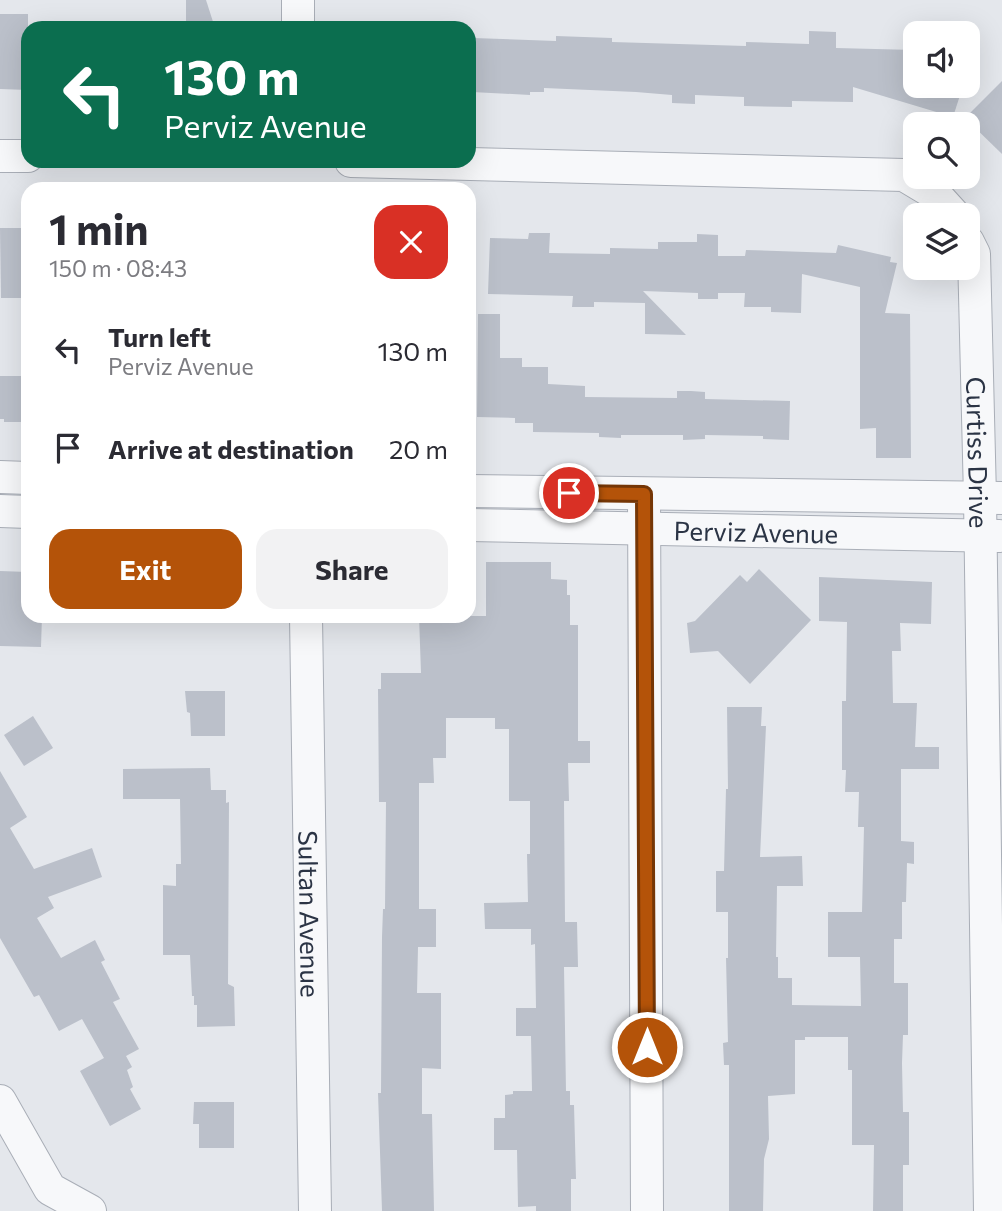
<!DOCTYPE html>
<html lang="en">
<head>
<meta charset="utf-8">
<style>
  body { margin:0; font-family:Commissioner,sans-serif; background:#f2f2f3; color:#2b2b33; height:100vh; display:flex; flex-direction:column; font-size:26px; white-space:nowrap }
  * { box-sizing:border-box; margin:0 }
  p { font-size:23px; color:#7c7c81 }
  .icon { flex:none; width:38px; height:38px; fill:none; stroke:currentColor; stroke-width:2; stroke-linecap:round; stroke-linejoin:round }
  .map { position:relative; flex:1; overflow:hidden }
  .sheet { position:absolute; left:21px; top:182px; width:455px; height:441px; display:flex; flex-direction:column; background:#fff; border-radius:21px; box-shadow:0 7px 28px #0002 }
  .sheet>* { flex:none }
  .banner { position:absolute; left:21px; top:21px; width:455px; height:147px; border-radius:21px; box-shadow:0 7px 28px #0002; background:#0b6e4f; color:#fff; overflow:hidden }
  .fabs { position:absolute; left:903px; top:21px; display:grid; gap:14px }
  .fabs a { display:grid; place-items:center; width:77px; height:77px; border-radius:14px; background:#fff; box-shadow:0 7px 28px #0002; font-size:35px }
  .pin { position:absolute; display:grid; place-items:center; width:60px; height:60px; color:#fff; margin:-30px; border:4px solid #fff; border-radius:50%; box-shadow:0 2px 7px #0007 }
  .me { position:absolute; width:77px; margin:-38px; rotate:0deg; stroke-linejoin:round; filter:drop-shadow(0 0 5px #0008) }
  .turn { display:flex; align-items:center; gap:24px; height:147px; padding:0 28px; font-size:32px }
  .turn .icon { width:91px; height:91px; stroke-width:2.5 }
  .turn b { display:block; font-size:49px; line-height:60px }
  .round { display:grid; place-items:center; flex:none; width:74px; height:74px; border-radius:21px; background:#f2f2f3 }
  .head { display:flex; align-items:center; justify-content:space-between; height:119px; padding:0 28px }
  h1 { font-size:42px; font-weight:700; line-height:52px }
  .primary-button { display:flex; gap:14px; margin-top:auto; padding:14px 28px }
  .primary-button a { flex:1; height:80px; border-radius:21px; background:#b45309; color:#fff; font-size:28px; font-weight:700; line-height:80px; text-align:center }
  .primary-button a+a { background:#f2f2f3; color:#2b2b33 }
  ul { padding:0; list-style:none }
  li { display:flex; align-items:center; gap:21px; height:98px; padding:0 28px }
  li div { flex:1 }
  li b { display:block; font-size:26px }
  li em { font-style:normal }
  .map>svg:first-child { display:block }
  .building { fill:#bbc0ca }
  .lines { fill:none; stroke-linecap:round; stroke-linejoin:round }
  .minor-casing { stroke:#a9aeb7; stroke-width:34 }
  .minor { stroke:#f7f8fa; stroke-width:32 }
  .route-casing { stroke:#753606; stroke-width:18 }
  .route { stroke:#b45309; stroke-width:12 }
  .labels { text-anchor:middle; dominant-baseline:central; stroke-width:7; stroke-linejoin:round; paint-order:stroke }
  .street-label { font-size:26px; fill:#2b3445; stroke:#f4f6f9 }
</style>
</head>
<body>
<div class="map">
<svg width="1002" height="1211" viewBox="0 0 1002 1211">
  <rect width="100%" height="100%" fill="#e4e7ec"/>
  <g class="building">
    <polygon points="186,0 206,0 215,28 186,28"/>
    <polygon points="0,14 28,14 28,90 0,89"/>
    <polygon points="809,31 836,32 836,48 915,50 915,86 963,86 953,117 853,87 853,102 792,101 792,107 744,106 744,97 695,95 695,104 672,103 672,95 636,92 544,88 544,92 530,92 530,95 472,92 473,38 556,41 556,36 612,38 612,42 746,46 746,42 809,44"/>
    <polygon points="1002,81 1002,154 965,118"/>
    <polygon points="0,228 28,228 28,298 1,298"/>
    <polygon points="529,233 550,233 549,253 610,254 610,248 658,249 658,242 697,242 697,234 718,235 718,256 745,256 746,250 836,253 838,245 891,257 890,262 897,263 885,313 910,314 911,458 876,458 876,428 860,429 860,287 802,274 801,313 771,312 771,307 744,307 745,293 718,293 718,299 698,299 698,293 643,291 686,335 645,334 645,303 594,302 594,307 572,307 573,296 488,294 490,238 528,239"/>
    <polygon points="478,314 500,314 500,358 522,358 522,367 548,367 548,384 585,386 585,397 677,398 677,391 691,391 705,392 705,399 790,401 789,440 763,439 763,436 705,435 705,439 683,440 683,435 621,435 621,438 599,437 599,433 533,432 533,423 515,423 515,418 477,417"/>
    <polygon points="0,376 25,376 25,382 28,382 27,422 4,422 4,419 0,419"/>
    <polygon points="486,562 551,562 551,579 567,580 567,595 570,595 570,625 578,625 578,741 590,741 590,763 568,763 569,801 564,801 565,922 577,922 578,967 564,967 566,1091 570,1091 570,1105 574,1105 576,1179 571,1179 571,1211 536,1211 536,1206 518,1207 517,1150 494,1150 494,1118 505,1118 505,1095 513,1094 513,1091 532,1091 531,1036 516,1036 516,1008 536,1008 535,944 531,945 531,929 485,929 484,903 528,902 527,854 530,854 530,801 509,801 509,729 495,729 495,718 446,718 446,758 433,758 434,783 419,783 419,909 436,909 436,947 418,947 417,993 441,993 441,1069 422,1068 422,1114 432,1114 434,1211 382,1211 378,1093 381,1093 382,937 383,909 385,909 386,802 379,802 378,689 381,689 381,673 421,673 419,616 486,616"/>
    <polygon points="759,569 811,620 750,684 718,651 690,653 687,623 695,621 740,575 747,582"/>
    <polygon points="0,571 28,572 28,616 42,616 41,647 0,646"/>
    <polygon points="819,577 932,582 931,624 900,623 901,651 892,651 893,703 917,703 915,747 939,747 939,769 901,769 901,841 914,842 914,864 907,863 906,902 902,902 902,939 894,939 894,983 908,983 908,1035 903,1035 902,1063 903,1112 909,1112 909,1165 903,1165 903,1211 873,1211 874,1145 852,1145 852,1070 848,1070 848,1037 805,1037 805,1040 795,1040 795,1094 768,1096 769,1139 764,1159 763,1211 729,1211 729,1065 724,1065 723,1043 728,1042 726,958 728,958 728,912 716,912 716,871 724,871 726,789 728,789 727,707 762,707 761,726 766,726 760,857 802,856 803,886 777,886 776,957 778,957 778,978 792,978 792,1005 861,1006 860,957 828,957 828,912 862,912 864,827 858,827 859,792 845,792 846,770 842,770 842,701 846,701 847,622 819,621"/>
    <polygon points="185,691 225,691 225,736 191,736 190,713 187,712"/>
    <polygon points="33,716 53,748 24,766 4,735"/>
    <polygon points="210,768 211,790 226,790 226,803 229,802 228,984 234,987 235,1026 197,1027 197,1005 194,1005 194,996 192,996 190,955 163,955 163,885 176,886 176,864 181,864 180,799 123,799 123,769"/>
    <polygon points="0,771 27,817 10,828 34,869 92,848 102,877 48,897 54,908 37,918 61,958 95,940 105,960 101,962 120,999 113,1002 139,1049 126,1056 132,1067 127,1070 133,1087 130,1089 141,1109 110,1126 80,1071 104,1058 82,1019 59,1031 39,995 34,997 0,938"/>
    <polygon points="194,1102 234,1102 234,1148 199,1148 199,1124 193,1124"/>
  </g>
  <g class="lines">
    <defs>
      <g id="minor">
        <polyline points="298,28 298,0"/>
        <polyline points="0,156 28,156"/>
        <polyline points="351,161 904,175 934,193 954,215"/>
        <path id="s1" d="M 968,242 L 974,254 L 980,497 L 990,1211"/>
        <polyline points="0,477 28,478"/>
        <polyline points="469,491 1002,498"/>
        <polyline points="644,494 647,1211"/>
        <polyline points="0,511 28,512"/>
        <path id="s2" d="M 469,525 L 999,536"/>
        <path id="s3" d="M 306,616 L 315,1211"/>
        <polyline points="0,1101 50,1189 90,1211"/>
      </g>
    </defs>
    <use href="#minor" class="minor-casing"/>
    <use href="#minor" class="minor"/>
  </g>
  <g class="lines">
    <defs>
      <polyline id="route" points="569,493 644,494 647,1047"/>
    </defs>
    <use href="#route" class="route-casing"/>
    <use href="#route" class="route"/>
  </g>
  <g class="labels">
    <g class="street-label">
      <text stroke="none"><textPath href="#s1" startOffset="212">Curtiss Drive</textPath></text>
      <text stroke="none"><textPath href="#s2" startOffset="287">Perviz Avenue</textPath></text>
      <text stroke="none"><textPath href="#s3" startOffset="298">Sultan Avenue</textPath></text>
    </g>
  </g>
</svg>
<div class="fabs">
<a><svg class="icon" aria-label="sound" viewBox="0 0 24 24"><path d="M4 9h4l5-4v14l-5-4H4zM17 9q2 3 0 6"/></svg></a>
<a><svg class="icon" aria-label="search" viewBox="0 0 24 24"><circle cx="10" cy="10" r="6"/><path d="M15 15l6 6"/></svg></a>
<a><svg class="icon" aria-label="layers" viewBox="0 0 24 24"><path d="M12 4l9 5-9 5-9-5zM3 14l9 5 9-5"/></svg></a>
</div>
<div class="pin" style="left:569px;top:493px;background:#d93025"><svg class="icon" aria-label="arrive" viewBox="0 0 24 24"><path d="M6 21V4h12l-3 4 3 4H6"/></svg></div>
<svg class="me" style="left:647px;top:1047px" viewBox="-20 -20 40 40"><circle r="17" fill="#b45309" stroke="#fff" stroke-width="3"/><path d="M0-11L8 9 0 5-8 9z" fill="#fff"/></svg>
<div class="banner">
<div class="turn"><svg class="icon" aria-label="left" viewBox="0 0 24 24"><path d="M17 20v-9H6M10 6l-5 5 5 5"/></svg><div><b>130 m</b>Perviz Avenue</div></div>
</div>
<section class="sheet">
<div class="head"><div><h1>1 min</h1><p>150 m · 08:43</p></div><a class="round" style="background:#d93025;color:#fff"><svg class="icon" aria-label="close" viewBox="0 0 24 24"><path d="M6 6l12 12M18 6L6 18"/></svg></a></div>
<ul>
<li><svg class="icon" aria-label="left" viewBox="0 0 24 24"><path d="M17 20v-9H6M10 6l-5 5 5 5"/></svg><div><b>Turn left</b><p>Perviz Avenue</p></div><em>130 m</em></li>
<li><svg class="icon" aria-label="arrive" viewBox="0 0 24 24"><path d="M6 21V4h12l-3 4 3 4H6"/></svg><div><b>Arrive at destination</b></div><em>20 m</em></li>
</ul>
<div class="primary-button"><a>Exit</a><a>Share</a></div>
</section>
</div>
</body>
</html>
